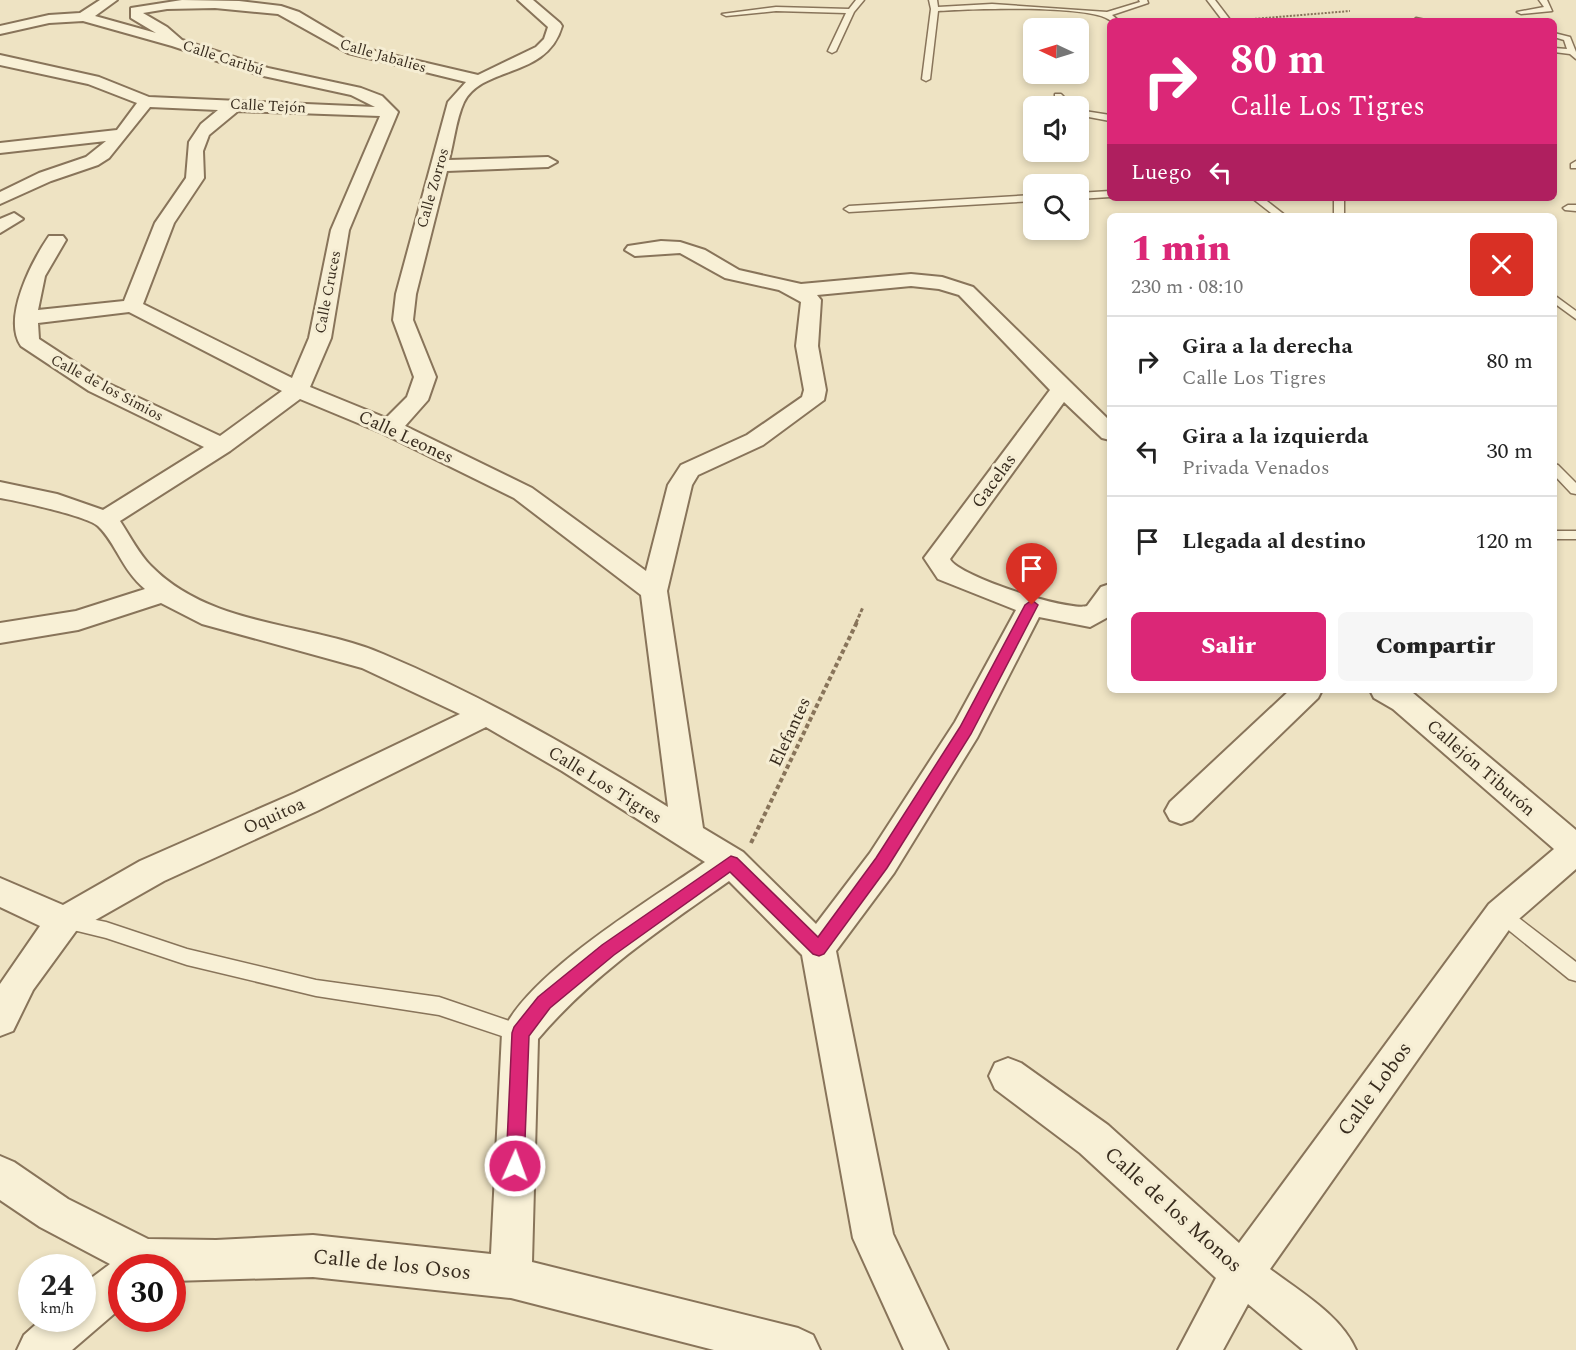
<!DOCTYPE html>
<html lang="es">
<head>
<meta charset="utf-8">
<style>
  body { margin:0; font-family:Spectral,serif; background:#f6f6f6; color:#222; height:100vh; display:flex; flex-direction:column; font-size:22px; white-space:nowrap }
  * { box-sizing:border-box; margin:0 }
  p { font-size:20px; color:#767676 }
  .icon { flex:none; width:33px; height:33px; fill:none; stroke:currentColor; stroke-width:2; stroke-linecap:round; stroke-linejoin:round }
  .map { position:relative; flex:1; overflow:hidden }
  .panel { position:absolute; left:1107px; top:213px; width:450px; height:480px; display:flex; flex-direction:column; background:#fff; border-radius:9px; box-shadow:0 3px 9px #0003 }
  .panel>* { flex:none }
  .banner { position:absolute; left:1107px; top:18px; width:450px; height:183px; border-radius:9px; box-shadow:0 3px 9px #0003; background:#db2777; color:#fff; overflow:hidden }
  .needle { width:39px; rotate:274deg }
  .fabs { position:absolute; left:1023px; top:18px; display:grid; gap:12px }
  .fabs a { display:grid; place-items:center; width:66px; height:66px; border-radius:9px; background:#fff; box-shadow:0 3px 9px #0003; font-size:30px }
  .speed { position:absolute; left:18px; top:1254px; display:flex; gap:12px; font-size:30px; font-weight:700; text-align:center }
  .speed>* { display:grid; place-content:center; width:78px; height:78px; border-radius:50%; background:#fff; box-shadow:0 3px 9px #0003; line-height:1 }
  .speed small { font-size:15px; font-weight:400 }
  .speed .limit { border:9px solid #d22; background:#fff; color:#111 }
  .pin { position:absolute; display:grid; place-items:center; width:51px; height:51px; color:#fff; margin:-62px -26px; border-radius:50% 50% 50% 0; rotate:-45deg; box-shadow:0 0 6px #0007 }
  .pin .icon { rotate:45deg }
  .me { position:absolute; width:66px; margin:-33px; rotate:2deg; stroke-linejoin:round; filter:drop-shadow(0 0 4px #0008) }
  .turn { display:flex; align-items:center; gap:21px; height:126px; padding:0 24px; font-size:27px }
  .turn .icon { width:78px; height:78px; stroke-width:2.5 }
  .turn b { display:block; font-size:42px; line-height:51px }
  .then { display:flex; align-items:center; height:57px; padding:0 24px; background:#0003; gap:12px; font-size:22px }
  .round { display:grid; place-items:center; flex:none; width:63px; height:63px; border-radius:9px; background:#f6f6f6 }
  .summary { display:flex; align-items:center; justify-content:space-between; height:102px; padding:0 24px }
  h1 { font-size:36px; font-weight:800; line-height:45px; color:#db2777 }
  .primary-button { display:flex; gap:12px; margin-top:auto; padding:12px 24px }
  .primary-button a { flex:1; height:69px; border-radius:9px; background:#db2777; color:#fff; font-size:24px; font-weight:800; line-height:69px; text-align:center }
  .primary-button a+a { background:#f6f6f6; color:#222 }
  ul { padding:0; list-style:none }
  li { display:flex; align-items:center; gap:18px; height:90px; padding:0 24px; border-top:2px solid #e0e0e0 }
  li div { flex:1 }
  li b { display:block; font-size:22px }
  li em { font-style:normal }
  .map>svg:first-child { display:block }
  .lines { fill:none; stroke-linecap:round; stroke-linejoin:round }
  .lane-casing { stroke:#88745a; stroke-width:3 }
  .street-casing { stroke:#88745a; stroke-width:4 }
  .path-far2 { stroke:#88745a; stroke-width:2; stroke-dasharray:2 1.5; stroke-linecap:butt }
  .path-far1 { stroke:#88745a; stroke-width:3; stroke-dasharray:4 2; stroke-linecap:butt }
  .path { stroke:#88745a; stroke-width:4; stroke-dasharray:4.5 3; stroke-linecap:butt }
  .lane { fill:#f8f0d6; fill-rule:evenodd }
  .street { fill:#f8f0d6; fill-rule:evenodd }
  .route { fill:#db2777; stroke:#8e194d; stroke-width:1.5 }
  .labels { text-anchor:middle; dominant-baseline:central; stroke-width:6; stroke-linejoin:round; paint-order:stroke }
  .far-street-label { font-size:15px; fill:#382c1e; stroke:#f5edd3 }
  .street-label { font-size:18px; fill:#382c1e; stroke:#f5edd3 }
  .near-street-label { font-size:21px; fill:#382c1e; stroke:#f5edd3 }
</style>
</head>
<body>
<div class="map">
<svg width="1576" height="1350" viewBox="0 0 1576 1350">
  <rect width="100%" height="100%" fill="#eee3c3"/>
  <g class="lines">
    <defs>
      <g id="lane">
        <polygon points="856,0 864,0 854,12 836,51 832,53 828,51 846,13 776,11 726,16 722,14 776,7 849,9"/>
        <path d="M 929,0 L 937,0 L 938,7 L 992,4 L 1107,12 L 1140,2 L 1139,0 L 1147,0 L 1148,3 L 1112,15 L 1119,21 L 1111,21 C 1092,4 968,9 938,11 L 930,79 L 926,81 L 922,79 L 931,9 Z"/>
        <polygon points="1207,0 1215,0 1231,21 1223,21"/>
        <polygon points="1539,0 1547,0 1552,11 1521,14 1517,12 1544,7"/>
        <polygon points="1416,18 1430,21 1413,21"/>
        <polygon points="1554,33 1570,37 1576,52 1576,59 1570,54 1554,52 1554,48 1567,49 1564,40 1554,37"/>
        <polygon points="1055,94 1061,94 1073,106 1065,106 1055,98"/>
        <polygon points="1078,110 1110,115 1110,121 1078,115"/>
        <polygon points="1576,161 1576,168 1571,168 1571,164"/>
        <polygon points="1110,191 1110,197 1078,199 1078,193"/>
        <polygon points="1034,195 1034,201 849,212 844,209 849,206"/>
        <polygon points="1252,198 1263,198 1286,216 1275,216"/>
        <rect x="1334" y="198" width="10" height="18"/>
        <polygon points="1568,205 1576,205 1576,211 1565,210 1563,208"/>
        <polygon points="1554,295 1576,311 1576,319 1554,303"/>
        <polygon points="1554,464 1558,465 1576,483 1576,494 1571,493 1554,475"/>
        <rect x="1554" y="531" width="22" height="8"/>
        <polygon points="1501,906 1507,909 1576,962 1576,981 1569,979 1495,919 1492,914 1495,909"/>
        <polygon points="67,914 106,922 187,949 316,980 439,997 527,1027 530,1033 527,1039 520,1042 439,1015 316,996 187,965 106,938 61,927 58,922 61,917"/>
      </g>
      <g id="street">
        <path d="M 100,0 L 117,0 L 95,16 L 156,33 L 131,18 L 131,8 L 182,0 L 239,1 L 281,6 L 299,12 L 358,47 L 478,75 L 536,47 L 544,39 L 548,27 L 518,0 L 533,0 L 560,23 L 562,26 C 547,79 483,65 464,102 C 456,119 454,142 449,160 L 548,157 L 557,162 L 548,167 L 447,171 L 416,294 L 413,320 L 436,377 L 428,400 L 405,426 L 532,488 L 646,571 L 668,485 L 681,465 L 747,435 L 802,397 L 804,390 L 796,346 L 801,302 L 779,290 L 725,278 L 680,253 L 635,256 L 625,250 L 628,246 L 661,241 L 680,242 L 705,250 L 739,270 L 801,284 L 911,274 L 942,277 L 973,287 L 1110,421 L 1110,440 L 1102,438 L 1064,402 L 950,559 C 957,576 1069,612 1087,606 L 1101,587 L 1110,584 L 1110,616 L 1090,627 L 1039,617 L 977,738 L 894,873 L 836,951 L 893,1234 L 948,1350 L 904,1350 L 853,1238 L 802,955 L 729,881 C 661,929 592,975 538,1039 L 532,1262 L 798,1328 L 813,1335 L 820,1350 L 714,1350 L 511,1298 L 313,1277 L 172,1281 L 172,1268 L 122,1268 L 122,1307 L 72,1350 L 17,1350 L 24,1335 L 43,1318 L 82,1318 L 82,1285 L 110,1264 L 40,1227 L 0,1200 L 0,1156 L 14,1162 L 68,1199 L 148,1239 L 216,1240 L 313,1235 L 491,1254 L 502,1033 C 528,973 650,900 705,862 L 562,771 L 486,727 L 317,811 L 164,881 L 76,931 L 33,990 L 13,1031 L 0,1036 L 0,984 L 40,926 L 0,907 L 0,878 L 63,905 L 140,861 L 295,793 L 460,714 L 362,668 L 202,624 L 161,603 L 78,630 L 0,643 L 0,623 L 76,611 L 145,589 C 122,570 116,543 98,526 C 87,516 18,501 0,498 L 0,482 L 57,494 L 103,510 L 204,447 L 89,391 L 21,346 C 2,318 32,261 49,236 L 63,236 L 66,240 L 45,276 L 38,310 L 124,301 L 155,223 L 186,178 L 189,142 L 201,124 L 218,110 L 150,107 L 109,158 L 98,165 L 51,181 L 0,204 L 0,192 L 39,173 L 86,157 L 106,141 L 0,153 L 0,143 L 117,130 L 137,103 L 88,84 L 0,65 L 0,55 L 99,77 L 149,97 L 375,107 L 351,95 L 259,75 L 172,46 L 83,21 L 49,23 L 0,34 L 0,26 L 49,15 L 80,13 ZM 215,8 L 278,14 L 348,53 L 466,82 L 448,102 L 396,294 L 393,320 L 414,377 L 407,397 L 386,418 L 310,387 L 331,338 L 349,230 L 398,112 L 382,96 L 361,88 L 268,68 L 182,40 L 167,27 L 143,13 L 167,9 ZM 238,111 L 380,116 L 331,230 L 309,338 L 292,378 L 143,304 L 174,223 L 204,178 L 203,151 L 209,135 ZM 911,286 L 939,289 L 959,295 L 1050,390 L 924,558 L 938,579 L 1016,610 L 955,722 L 870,853 L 816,924 L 743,852 L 703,828 L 667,591 L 692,485 L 698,475 L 763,445 L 824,400 L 826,390 L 818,346 L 821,300 L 817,295 ZM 129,312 L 282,391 L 220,436 L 105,382 L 39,339 L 38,323 ZM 300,399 L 382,433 L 514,498 L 641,595 L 668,807 C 576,750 483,696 383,654 C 308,622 212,628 151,566 C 139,554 130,536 120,521 L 230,451 Z"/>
        <polygon points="14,213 23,219 0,233 0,219"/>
        <polygon points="1290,690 1322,690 1318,698 1192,820 1181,824 1170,820 1165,811 1170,802"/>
        <path d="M 1370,690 L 1407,690 L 1413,693 L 1576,830 L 1576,869 L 1513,924 L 1270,1269 C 1299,1291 1341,1315 1356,1350 L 1303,1350 L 1248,1304 L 1223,1350 L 1178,1350 L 1216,1278 L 1080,1153 L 995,1089 L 989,1076 L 995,1063 L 1008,1058 L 1021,1063 L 1108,1125 L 1239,1243 L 1489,904 L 1554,849 L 1393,709 L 1374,698 Z"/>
      </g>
    </defs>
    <use href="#lane" class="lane-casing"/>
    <use href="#street" class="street-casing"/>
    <polyline class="path-far2" points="1241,20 1350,11"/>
    <polyline class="path-far1" points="856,623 863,607"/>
    <polyline class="path" points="751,843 857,622"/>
    <use href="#lane" class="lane"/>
    <use href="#street" class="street"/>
  </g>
  <polygon class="route" points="1032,600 1038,605 971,734 887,868 824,954 819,956 813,954 730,872 614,955 550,1008 529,1036 524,1166 522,1173 515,1175 508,1173 506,1166 512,1033 514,1027 538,997 602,945 731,856 737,858 818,937 876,858 960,727 1025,605"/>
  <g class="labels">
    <g class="far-street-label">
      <text transform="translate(383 56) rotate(16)">Calle Jabalies</text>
      <text transform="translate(223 58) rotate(18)">Calle Caribú</text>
      <text transform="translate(268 106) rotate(3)">Calle Tejón</text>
      <text transform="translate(433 188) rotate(-74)">Calle Zorros</text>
      <text transform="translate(328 292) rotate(-79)">Calle Cruces</text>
      <text transform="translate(107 388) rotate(28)">Calle de los Simios</text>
    </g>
    <g class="street-label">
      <text transform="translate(406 437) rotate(25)">Calle Leones</text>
      <text transform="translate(994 481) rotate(-54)">Gacelas</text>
      <text transform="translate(790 732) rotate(-65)">Elefantes</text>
      <text transform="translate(1481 768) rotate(41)">Callejón Tiburón</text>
      <text transform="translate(605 785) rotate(32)">Calle Los Tigres</text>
      <text transform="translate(274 816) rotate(-24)">Oquitoa</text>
    </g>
    <g class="near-street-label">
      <text transform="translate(1375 1089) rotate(-54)">Calle Lobos</text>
      <text transform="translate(1173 1210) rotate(42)">Calle de los Monos</text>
      <text transform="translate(392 1265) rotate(6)">Calle de los Osos</text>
    </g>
  </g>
</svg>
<div class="fabs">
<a><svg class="needle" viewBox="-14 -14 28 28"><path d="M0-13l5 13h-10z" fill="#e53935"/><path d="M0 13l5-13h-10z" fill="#767676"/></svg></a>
<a><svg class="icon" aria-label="sound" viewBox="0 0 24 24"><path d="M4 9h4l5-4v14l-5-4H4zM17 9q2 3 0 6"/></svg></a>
<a><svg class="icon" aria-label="search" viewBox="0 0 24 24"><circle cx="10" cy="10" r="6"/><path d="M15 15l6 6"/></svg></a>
</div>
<div class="speed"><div>24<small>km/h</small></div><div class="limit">30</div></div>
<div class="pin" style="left:1032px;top:605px;background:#d93025"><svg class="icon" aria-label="arrive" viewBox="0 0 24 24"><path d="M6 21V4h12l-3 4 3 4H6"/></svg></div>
<svg class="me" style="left:515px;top:1166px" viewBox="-20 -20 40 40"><circle r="17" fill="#db2777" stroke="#fff" stroke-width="3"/><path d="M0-11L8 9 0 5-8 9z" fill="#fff"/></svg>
<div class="banner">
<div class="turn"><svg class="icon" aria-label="right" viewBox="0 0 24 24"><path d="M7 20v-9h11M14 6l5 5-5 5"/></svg><div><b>80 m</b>Calle Los Tigres</div></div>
<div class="then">Luego<svg class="icon" aria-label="left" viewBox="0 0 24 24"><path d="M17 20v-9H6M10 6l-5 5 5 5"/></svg></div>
</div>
<section class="panel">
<div class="summary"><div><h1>1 min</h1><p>230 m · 08:10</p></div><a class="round" style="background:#d93025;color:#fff"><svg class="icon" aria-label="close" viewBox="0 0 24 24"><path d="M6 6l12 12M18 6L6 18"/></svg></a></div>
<ul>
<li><svg class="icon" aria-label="right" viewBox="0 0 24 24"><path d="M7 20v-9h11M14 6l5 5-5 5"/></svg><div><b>Gira a la derecha</b><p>Calle Los Tigres</p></div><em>80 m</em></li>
<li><svg class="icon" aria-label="left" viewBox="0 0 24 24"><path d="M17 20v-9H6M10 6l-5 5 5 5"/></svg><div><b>Gira a la izquierda</b><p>Privada Venados</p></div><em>30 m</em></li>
<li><svg class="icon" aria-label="arrive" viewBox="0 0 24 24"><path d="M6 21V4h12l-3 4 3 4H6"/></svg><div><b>Llegada al destino</b></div><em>120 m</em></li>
</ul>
<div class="primary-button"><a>Salir</a><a>Compartir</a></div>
</section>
</div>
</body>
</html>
